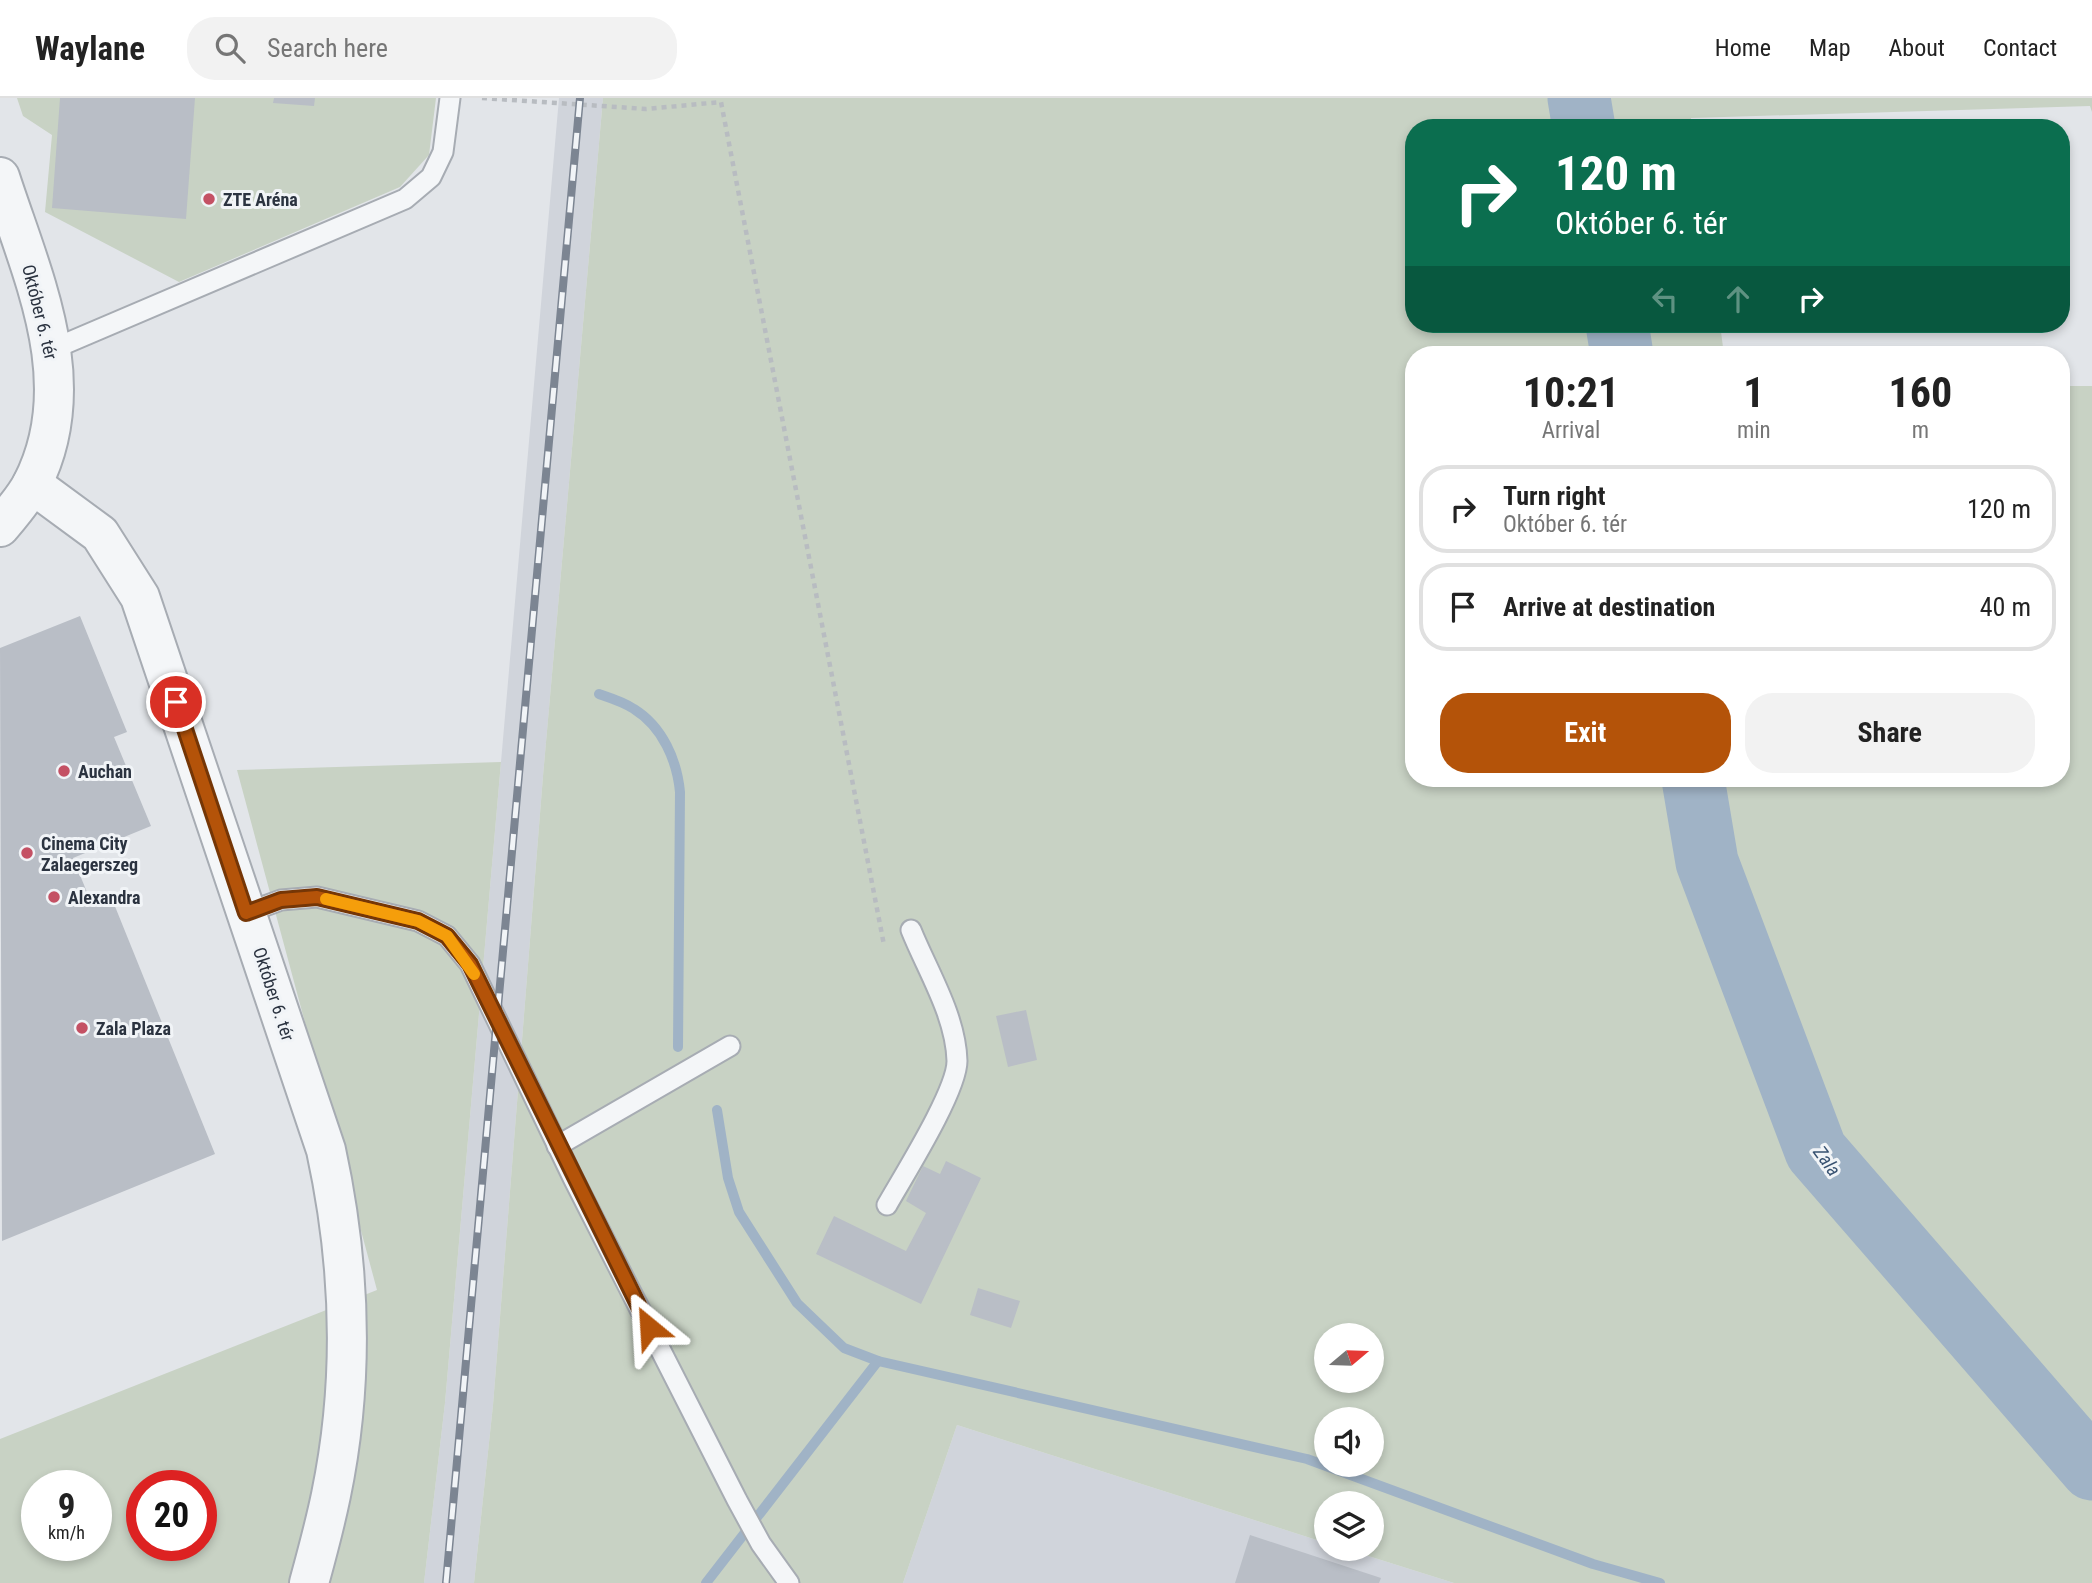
<!DOCTYPE html>
<html lang="en">
<head>
<meta charset="utf-8">
<style>
  body { margin:0; font-family:"Roboto Condensed",sans-serif; background:#f2f2f2; color:#222; height:100vh; display:flex; flex-direction:column; font-size:26px; white-space:nowrap }
  * { box-sizing:border-box; margin:0 }
  p { font-size:23px; color:#767676 }
  .icon { flex:none; width:38px; height:38px; fill:none; stroke:currentColor; stroke-width:2; stroke-linecap:round; stroke-linejoin:round }
  .map { position:relative; flex:1; overflow:hidden }
  .drawer { position:absolute; left:1405px; top:248px; width:665px; height:441px; display:flex; flex-direction:column; background:#fff; border-radius:28px; box-shadow:0 4px 10px #0003 }
  .drawer>* { flex:none }
  .top-card { position:absolute; left:1405px; top:21px; width:665px; height:214px; border-radius:28px; box-shadow:0 4px 10px #0003; background:#0b6e4f; color:#fff; overflow:hidden }
  .needle { width:46px; rotate:71deg }
  .fabs { position:absolute; left:1314px; top:1225px; display:grid; gap:14px }
  .fabs a { display:grid; place-items:center; width:70px; height:70px; border-radius:50%; background:#fff; box-shadow:0 4px 10px #0003; font-size:35px }
  .speed { position:absolute; left:21px; top:1372px; display:flex; gap:14px; font-size:35px; font-weight:700; text-align:center }
  .speed>* { display:grid; place-content:center; width:91px; height:91px; border-radius:50%; background:#fff; box-shadow:0 4px 10px #0003; line-height:1 }
  .speed small { font-size:18px; font-weight:400 }
  .speed .limit { border:10px solid #d22; background:#fff; color:#111 }
  .pin { position:absolute; display:grid; place-items:center; width:60px; height:60px; color:#fff; margin:-30px; border:4px solid #fff; border-radius:50%; box-shadow:0 2px 7px #0007 }
  .me { position:absolute; width:77px; margin:-38px; rotate:333deg; stroke-linejoin:round; filter:drop-shadow(0 0 5px #0008) }
  .turn { display:flex; align-items:center; gap:24px; height:147px; padding:0 35px; font-size:32px }
  .turn .icon { width:91px; height:91px; stroke-width:2.5 }
  .turn b { display:block; font-size:49px; line-height:60px }
  .lanes { display:flex; align-items:center; height:66px; padding:0 35px; background:#0003; justify-content:center; gap:35px; direction:ltr }
  .lanes .off { opacity:.35 }
  .eta { display:flex; justify-content:space-evenly; align-items:center; height:119px; text-align:center }
  .eta b { font-size:42px; font-weight:700; line-height:49px }
  .action { display:flex; gap:14px; margin-top:auto; padding:14px 35px }
  .action a { flex:1; height:80px; border-radius:28px; background:#b45309; color:#fff; font-size:28px; font-weight:700; line-height:80px; text-align:center }
  .action a+a { background:#f2f2f2; color:#222 }
  ul { padding:0; list-style:none }
  li { display:flex; align-items:center; gap:21px; height:88px; margin:0 14px 10px; padding:0 21px; border:4px solid #e0e0e0; border-radius:28px }
  li div { flex:1 }
  li b { display:block; font-size:26px }
  li em { font-style:normal }
  header { display:flex; align-items:center; gap:42px; box-sizing:border-box; height:98px; padding:0 35px; background:#fff; border-bottom:2px solid #e0e0e0 }
  header strong { font-size:33px }
  nav { display:flex; gap:38px; margin-inline-start:auto; font-size:24px }
  .search { width:490px; height:63px; background:#f2f2f2; display:flex; align-items:center; gap:18px; box-sizing:border-box; padding:0 24px; border-radius:28px; color:#767676; font-size:26px }
  .map>svg:first-child { display:block }
  .built { fill:#d0d4db }
  .green { fill:#c8d2c4; fill-rule:evenodd }
  .lines { fill:none; stroke-linecap:round; stroke-linejoin:round }
  .stream { stroke:#a0b3c6; stroke-width:10 }
  .river { stroke:#a0b3c6; stroke-width:63 }
  .building { fill:#b9bec6 }
  .service-casing { stroke:#a7acb3; stroke-width:23 }
  .minor-casing { stroke:#a7acb3; stroke-width:42 }
  .tertiary-casing { stroke:#a7acb3; stroke-width:42 }
  .path { stroke:#b8bcc1; stroke-width:4.5; stroke-dasharray:5 5; stroke-linecap:butt }
  .service { stroke:#f4f6f8; stroke-width:19 }
  .minor { stroke:#f4f6f8; stroke-width:38 }
  .tertiary { stroke:#f4f6f8; stroke-width:38 }
  .rail-casing { stroke:#7c8592; stroke-width:8 }
  .rail { stroke:#f1f4f7; stroke-width:5; stroke-dasharray:16; stroke-linecap:butt }
  .route-casing { stroke:#753606; stroke-width:18 }
  .route { stroke:#b45309; stroke-width:12 }
  .slow { stroke:#f59e0b; stroke-width:12 }
  .poi-dot { fill:#c45164; stroke:#f1f4f7; stroke-width:2.5 }
  .labels { text-anchor:middle; dominant-baseline:central; stroke-width:6; stroke-linejoin:round; paint-order:stroke }
  .poi-label { font-size:18px; font-weight:bold; fill:#2b3340; stroke:#f1f4f7; text-anchor:start }
  .street-label { font-size:18px; fill:#2b3340; stroke:#f1f4f7 }
  .water-label { font-size:19px; font-style:italic; fill:#385271; stroke:#f1f4f7 }
</style>
</head>
<body>
<header>
<strong>Waylane</strong>
<div class="search"><svg class="icon" aria-label="search" viewBox="0 0 24 24"><circle cx="10" cy="10" r="6"/><path d="M15 15l6 6"/></svg>Search here</div>
<nav><a>Home</a><a>Map</a><a>About</a><a>Contact</a></nav>
</header>
<div class="map">
<svg width="2092" height="1485" viewBox="0 0 2092 1485">
  <rect width="100%" height="100%" fill="#e2e5e9"/>
  <g class="built">
    <polygon points="559,0 603,0 543,678 493,1307 474,1485 424,1485 445,1305"/>
    <polygon points="957,1327 1326,1445 1326,1451 1346,1451 1454,1485 903,1485"/>
  </g>
  <g class="green">
    <polygon points="17,0 436,0 429,57 400,89 179,184 45,114 52,37 23,18"/>
    <path d="M 603,0 L 2092,0 L 2092,14 L 2090,8 L 1691,20 L 1692,30 L 1414,30 L 1414,226 L 1720,226 L 1724,257 L 1414,257 L 1414,681 L 2062,681 L 2062,288 L 2092,288 L 2092,1485 L 1454,1485 L 1346,1451 L 1372,1451 L 1372,1405 L 1326,1405 L 1326,1445 L 957,1327 L 903,1485 L 474,1485 L 493,1307 L 543,678 ZM 1326,1237 L 1372,1237 L 1372,1283 L 1326,1283 ZM 1326,1321 L 1372,1321 L 1372,1367 L 1326,1367 Z"/>
    <path d="M 501,664 L 445,1305 L 424,1485 L 0,1485 L 0,1341 L 377,1192 L 237,672 ZM 37,1388 L 96,1388 L 96,1447 L 37,1447 ZM 142,1388 L 201,1388 L 201,1447 L 142,1447 Z"/>
  </g>
  <g class="lines">
    <g class="stream">
      <path d="M 599,596 C 611,600 624,604 634,611 C 663,629 677,663 680,694 L 678,949"/>
      <polyline points="717,1012 728,1080 739,1114 797,1205 844,1250 878,1263 1307,1361 1593,1466 1660,1485"/>
      <polyline points="706,1485 878,1263"/>
    </g>
    <g class="river">
      <polyline points="1579,0 1584,30"/>
      <polyline points="1617,226 1622,257"/>
      <polyline points="1693,681 1707,764 1816,1053 2092,1371"/>
    </g>
  </g>
  <g class="building">
    <polygon points="60,0 195,0 186,121 52,110"/>
    <polygon points="274,0 315,0 314,8 273,5"/>
    <polygon points="80,518 127,634 114,639 151,728 73,760 91,804 110,796 215,1056 2,1143 0,550"/>
    <polygon points="1026,912 1037,962 1008,969 996,918"/>
    <polygon points="946,1063 981,1080 921,1206 816,1156 834,1118 906,1153 926,1115 906,1103 923,1068 940,1076"/>
    <polygon points="978,1190 1020,1203 1011,1230 970,1217"/>
    <polygon points="1250,1437 1381,1480 1379,1485 1235,1485"/>
  </g>
  <g class="lines">
    <defs>
      <g id="service">
        <polyline points="53,251 405,101 431,79 443,54 450,0"/>
        <polyline points="246,815 281,802 317,799 418,823 447,838 470,866 573,1080 737,1402 761,1446 789,1485"/>
        <polyline points="557,1048 730,948"/>
        <path d="M 887,1107 C 904,1077 957,993 957,963 C 956,918 927,872 911,832"/>
      </g>
      <path id="minor" d="M 32,386 L 100,436 L 140,499 L 326,1052 C 351,1167 355,1281 331,1397 C 325,1426 317,1456 309,1485"/>
      <path id="tertiary" d="M 0,79 C 32,178 84,285 32,386 C 24,401 11,416 0,429"/>
    </defs>
    <use href="#service" class="service-casing"/>
    <use href="#minor" class="minor-casing"/>
    <use href="#tertiary" class="tertiary-casing"/>
    <polyline class="path" points="482,0 646,11 721,4 884,847"/>
    <use href="#service" class="service"/>
    <use href="#minor" class="minor"/>
    <use href="#tertiary" class="tertiary"/>
    <defs>
      <polyline id="rail" points="446,1485 580,0"/>
    </defs>
    <use href="#rail" class="rail-casing"/>
    <use href="#rail" class="rail"/>
  </g>
  <g class="lines">
    <defs>
      <polyline id="route" points="176,604 246,815 281,802 317,799 418,823 447,838 470,866 649,1229"/>
    </defs>
    <use href="#route" class="route-casing"/>
    <use href="#route" class="route"/>
    <polyline class="slow" points="326,801 418,823 447,838 474,876"/>
  </g>
  <g class="poi-dot">
    <circle cx="209" cy="101" r="7"/>
    <circle cx="64" cy="673" r="7"/>
    <circle cx="27" cy="755" r="7"/>
    <circle cx="54" cy="799" r="7"/>
    <circle cx="82" cy="930" r="7"/>
  </g>
  <g class="labels">
    <g class="poi-label">
      <text x="223" y="101">ZTE Aréna</text>
      <text x="78" y="673">Auchan</text>
      <text x="41" y="745">Cinema City<tspan x="41" dy="21">Zalaegerszeg</tspan></text>
      <text x="68" y="799">Alexandra</text>
      <text x="96" y="930">Zala Plaza</text>
    </g>
    <g class="street-label">
      <text transform="translate(40 214) rotate(76)">Október 6. tér</text>
      <text transform="translate(274 896) rotate(72)">Október 6. tér</text>
    </g>
    <g class="water-label">
      <text transform="translate(1827 1063) rotate(54)">Zala</text>
    </g>
  </g>
</svg>
<div class="fabs">
<a><svg class="needle" viewBox="-14 -14 28 28"><path d="M0-13l5 13h-10z" fill="#e53935"/><path d="M0 13l5-13h-10z" fill="#767676"/></svg></a>
<a><svg class="icon" aria-label="sound" viewBox="0 0 24 24"><path d="M4 9h4l5-4v14l-5-4H4zM17 9q2 3 0 6"/></svg></a>
<a><svg class="icon" aria-label="layers" viewBox="0 0 24 24"><path d="M12 4l9 5-9 5-9-5zM3 14l9 5 9-5"/></svg></a>
</div>
<div class="speed"><div>9<small>km/h</small></div><div class="limit">20</div></div>
<div class="pin" style="left:176px;top:604px;background:#d93025"><svg class="icon" aria-label="arrive" viewBox="0 0 24 24"><path d="M6 21V4h12l-3 4 3 4H6"/></svg></div>
<svg class="me" style="left:649px;top:1229px" viewBox="-20 -20 40 40"><path d="M0-17L14 15 0 8-14 15z" fill="#b45309" stroke="#fff" stroke-width="4"/></svg>
<div class="top-card">
<div class="turn"><svg class="icon" aria-label="right" viewBox="0 0 24 24"><path d="M7 20v-9h11M14 6l5 5-5 5"/></svg><div><b>120 m</b>Október 6. tér</div></div>
<div class="lanes"><svg class="icon off" aria-label="left" viewBox="0 0 24 24"><path d="M17 20v-9H6M10 6l-5 5 5 5"/></svg><svg class="icon off" aria-label="ahead" viewBox="0 0 24 24"><path d="M12 20V5M6 11l6-6 6 6"/></svg><svg class="icon" aria-label="right" viewBox="0 0 24 24"><path d="M7 20v-9h11M14 6l5 5-5 5"/></svg></div>
</div>
<section class="drawer">
<div class="eta">
<div><b>10:21</b><p>Arrival</p></div>
<div><b>1</b><p>min</p></div>
<div><b>160</b><p>m</p></div>
</div>
<ul>
<li><svg class="icon" aria-label="right" viewBox="0 0 24 24"><path d="M7 20v-9h11M14 6l5 5-5 5"/></svg><div><b>Turn right</b><p>Október 6. tér</p></div><em>120 m</em></li>
<li><svg class="icon" aria-label="arrive" viewBox="0 0 24 24"><path d="M6 21V4h12l-3 4 3 4H6"/></svg><div><b>Arrive at destination</b></div><em>40 m</em></li>
</ul>
<div class="action"><a>Exit</a><a>Share</a></div>
</section>
</div>
</body>
</html>
